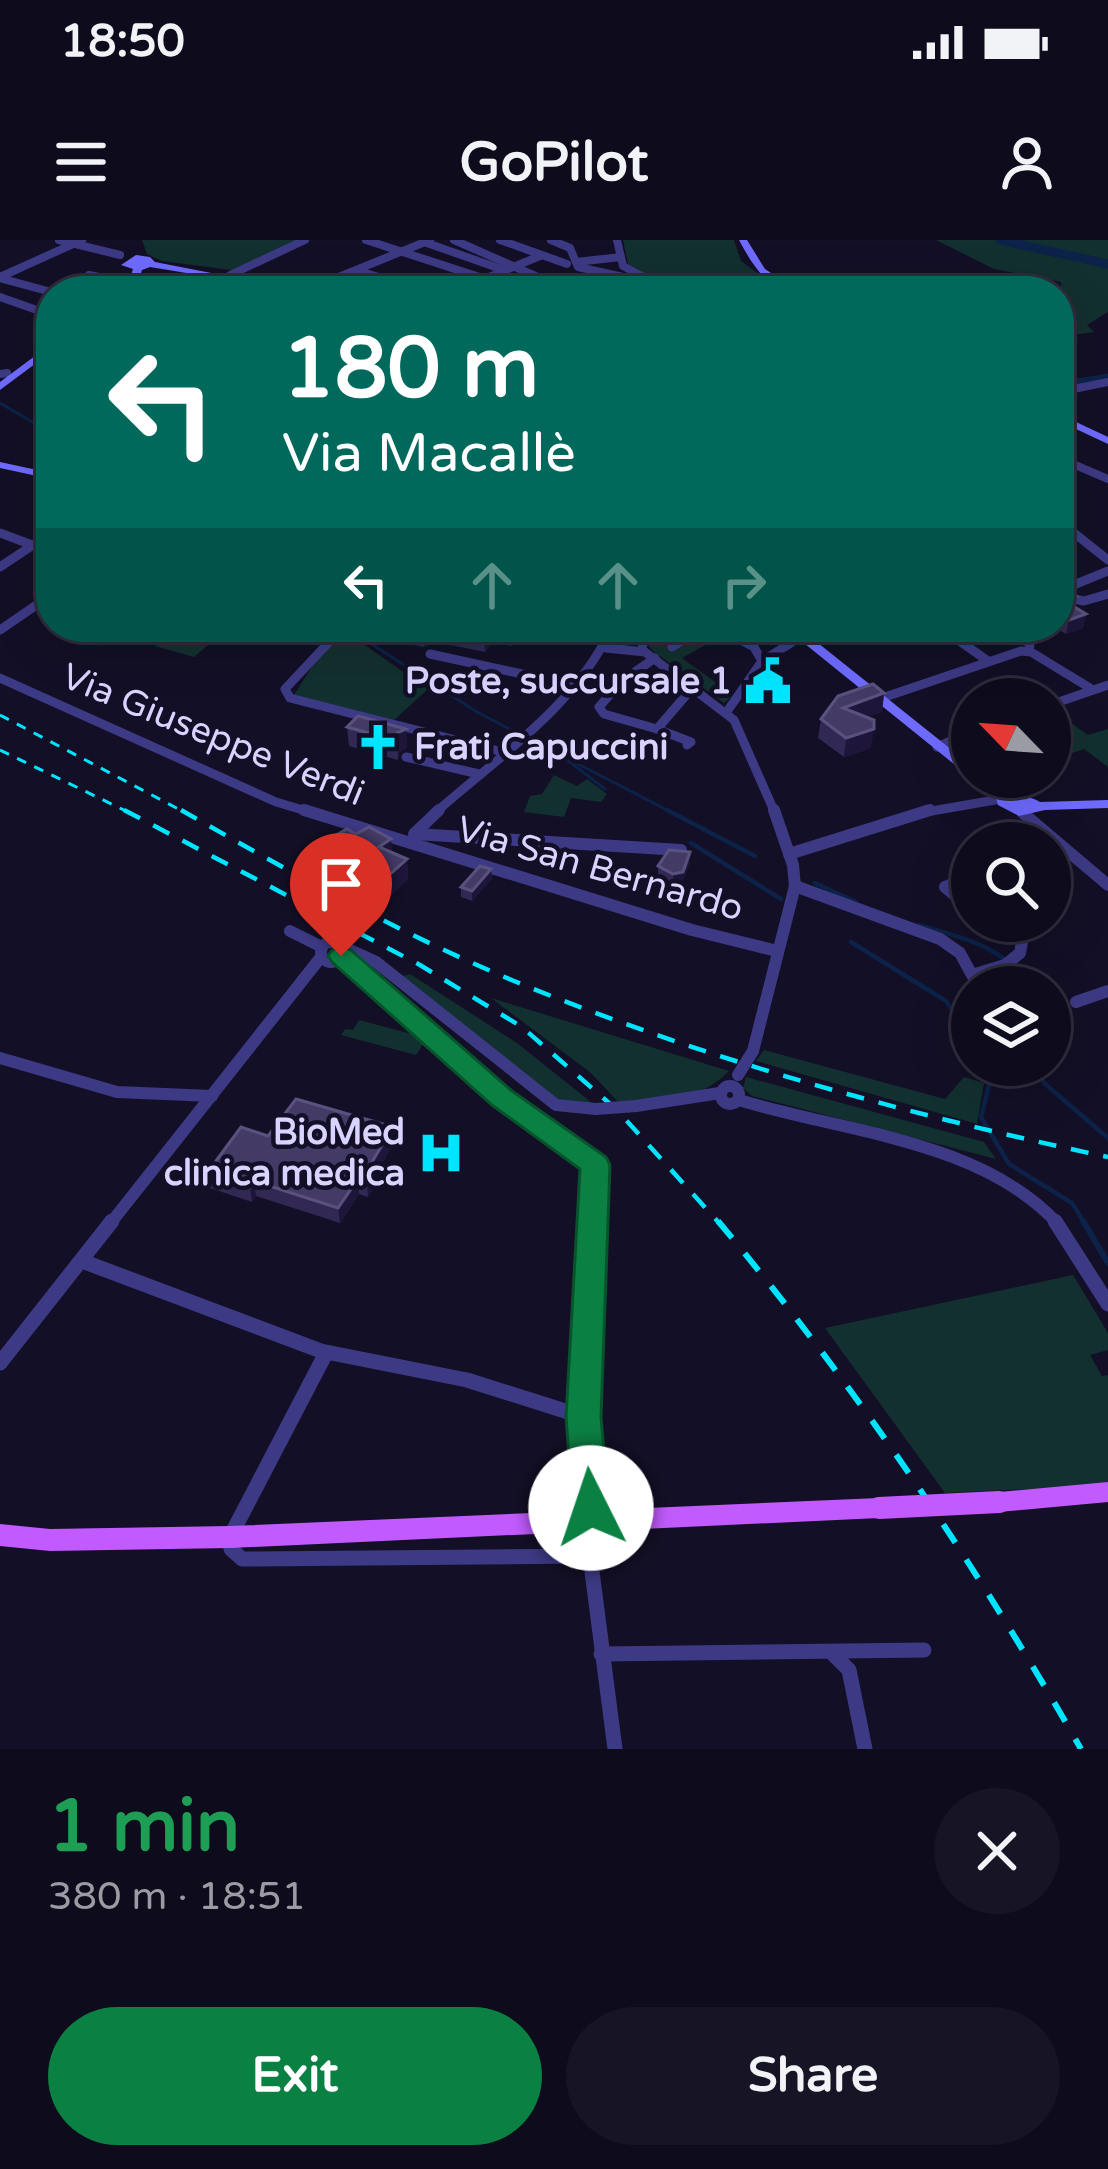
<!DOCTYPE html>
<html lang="en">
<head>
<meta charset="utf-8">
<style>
  body { margin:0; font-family:"Varela Round",sans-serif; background:#171425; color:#f1f3f6; height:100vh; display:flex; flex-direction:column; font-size:45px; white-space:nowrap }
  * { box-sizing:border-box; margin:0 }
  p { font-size:39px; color:#9b9ba3 }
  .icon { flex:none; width:66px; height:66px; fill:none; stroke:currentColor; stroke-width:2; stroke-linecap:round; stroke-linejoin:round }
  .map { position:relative; height:1509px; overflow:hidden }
  .sheet { display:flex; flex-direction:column; background:#0e0b1c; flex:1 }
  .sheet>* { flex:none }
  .top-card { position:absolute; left:36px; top:36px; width:1038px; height:366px; border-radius:48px; box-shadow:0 12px 48px #0002,0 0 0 3px #2e2b3b; background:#00695c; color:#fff; overflow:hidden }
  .needle { width:78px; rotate:295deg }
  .tools { position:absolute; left:951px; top:438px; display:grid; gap:24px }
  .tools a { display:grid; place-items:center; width:120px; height:120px; border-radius:50%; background:#0e0b1c; box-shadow:0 12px 48px #0002,0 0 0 3px #2e2b3b; font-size:60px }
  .pin { position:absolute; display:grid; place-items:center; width:102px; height:102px; color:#fff; margin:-123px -51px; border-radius:50% 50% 50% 0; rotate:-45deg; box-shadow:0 0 12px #0007 }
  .pin .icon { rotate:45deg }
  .me { position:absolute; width:132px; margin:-66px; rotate:356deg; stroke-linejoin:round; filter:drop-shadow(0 0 9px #0008) }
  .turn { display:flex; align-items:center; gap:42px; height:252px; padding:0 48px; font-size:54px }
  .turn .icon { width:156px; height:156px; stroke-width:2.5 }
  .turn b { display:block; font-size:84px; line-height:102px }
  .lanes { display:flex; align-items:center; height:114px; padding:0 48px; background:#0003; justify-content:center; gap:60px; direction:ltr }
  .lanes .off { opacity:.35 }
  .round { display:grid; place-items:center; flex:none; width:126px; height:126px; border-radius:63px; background:#171425 }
  .headline { display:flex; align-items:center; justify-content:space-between; height:204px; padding:0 48px }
  h1 { font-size:72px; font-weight:800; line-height:90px; color:#1e9e55 }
  .cta { display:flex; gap:24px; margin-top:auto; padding:24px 48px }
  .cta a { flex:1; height:138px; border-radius:72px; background:#0b8043; color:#fff; font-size:48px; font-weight:800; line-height:138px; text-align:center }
  .cta a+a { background:#171425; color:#f1f3f6 }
  .status { display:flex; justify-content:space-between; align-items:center; height:84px; padding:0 60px; background:#0e0b1c; direction:ltr }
  .status svg { height:33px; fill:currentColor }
  header { display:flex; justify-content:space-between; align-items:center; height:156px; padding:0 48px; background:#0e0b1c; font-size:54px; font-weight:800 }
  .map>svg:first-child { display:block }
  .green { fill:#12302f }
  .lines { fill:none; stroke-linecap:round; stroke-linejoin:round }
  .stream-far2 { stroke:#0c2248; stroke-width:3 }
  .stream-far1 { stroke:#0c2248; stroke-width:4.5 }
  .stream { stroke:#0c2248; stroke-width:6 }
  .canal-far1 { stroke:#0c2248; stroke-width:9 }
  .canal { stroke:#0c2248; stroke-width:10 }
  .street-far3 { stroke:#3d3a85; stroke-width:8 }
  .street-far2 { stroke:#3d3a85; stroke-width:9 }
  .street-far1 { stroke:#3d3a85; stroke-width:12 }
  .street { stroke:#3d3a85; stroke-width:15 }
  .secondary { fill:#6f6bff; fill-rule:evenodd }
  .primary { fill:#c25bff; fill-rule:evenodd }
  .rail-far2 { stroke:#00e5ff; stroke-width:3; stroke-dasharray:10 9; stroke-linecap:butt }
  .rail-far1 { stroke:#00e5ff; stroke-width:4.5; stroke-dasharray:18 15; stroke-linecap:butt }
  .rail { stroke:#00e5ff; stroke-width:6; stroke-dasharray:22 20; stroke-linecap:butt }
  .street-bridge { stroke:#3d3a85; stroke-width:12 }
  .primary-bridge { stroke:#c25bff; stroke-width:22 }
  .wall { fill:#312854 }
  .shaded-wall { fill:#1d163a }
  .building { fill:#433a66; stroke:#5a527e; stroke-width:3 }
  .route { fill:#0b8043; stroke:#07532c; stroke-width:3 }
  .labels { text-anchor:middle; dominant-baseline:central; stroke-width:9; stroke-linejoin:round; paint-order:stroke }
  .poi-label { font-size:36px; font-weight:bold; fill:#d9d4ff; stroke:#130f26; text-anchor:end }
  .street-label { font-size:36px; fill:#d9d4ff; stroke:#130f26 }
</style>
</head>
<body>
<div class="status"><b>18:50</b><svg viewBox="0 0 49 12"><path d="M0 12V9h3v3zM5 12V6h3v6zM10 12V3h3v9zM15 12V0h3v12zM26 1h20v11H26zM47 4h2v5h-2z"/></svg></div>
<header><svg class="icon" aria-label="menu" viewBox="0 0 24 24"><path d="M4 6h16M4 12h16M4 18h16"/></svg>GoPilot<svg class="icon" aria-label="person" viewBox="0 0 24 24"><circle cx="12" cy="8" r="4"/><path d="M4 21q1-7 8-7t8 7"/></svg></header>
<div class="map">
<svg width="1108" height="1509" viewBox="0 0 1108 1509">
  <rect width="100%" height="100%" fill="#130f26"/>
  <g class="green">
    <polygon points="142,0 300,0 238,31 162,21 147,14"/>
    <polygon points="623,0 734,0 741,21 782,51 674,51 628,24"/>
    <polygon points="936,0 1108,0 1108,72 1087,85 1094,92 1059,97 1061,42 994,29"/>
    <polygon points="178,387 229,387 194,417 155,406"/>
    <polygon points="310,387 339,387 428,449 394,480 294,455 313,425 341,395"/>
    <polygon points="651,387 710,387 725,394 682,418 733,455 724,463 653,411 648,405"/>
    <polygon points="1068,481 1088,495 1108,489 1108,527 1084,509 1059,518 1050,510 1050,482 1055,485"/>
    <polygon points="554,535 577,546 587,539 607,554 601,562 571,558 564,577 524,572 530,556 542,554"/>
    <polygon points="410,734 517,803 596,866 564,864 399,737"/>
    <path d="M 491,758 L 729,831 C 700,862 659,859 620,864 L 591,833 Z"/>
    <polygon points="359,780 427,798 416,815 341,795 345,789 353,790"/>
    <polygon points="764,810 945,859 964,837 984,843 977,884 756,821"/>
    <polygon points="746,837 984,902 996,919 752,856 743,848"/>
    <polygon points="1073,1035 1108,1093 1108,1110 1090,1115 1102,1136 1108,1135 1108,1242 1093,1246 945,1253 825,1088"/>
  </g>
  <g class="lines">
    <g class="stream-far2">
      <polyline points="0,163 51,193"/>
      <polyline points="345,387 477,472 566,519 605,549"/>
      <polyline points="574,522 673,573"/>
    </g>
    <g class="stream-far1">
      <polyline points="667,570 755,616"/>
      <polyline points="691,603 781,659"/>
      <polyline points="815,643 856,662"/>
      <path d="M 918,685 C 960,697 1006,706 1028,747"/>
      <polyline points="851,702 946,761 972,800"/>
      <polyline points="985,825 991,837 981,877 1009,924 1072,963 1085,984"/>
      <polyline points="1039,825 1044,843 1108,898"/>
    </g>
    <polyline class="stream" points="1083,981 1108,1023"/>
    <g class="canal-far1">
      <polyline points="1000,0 1108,24"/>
      <polyline points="1059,146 1108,138"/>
    </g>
    <polyline class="canal" points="626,402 630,387"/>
    <g class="street-far3">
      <polyline points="59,0 120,15"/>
      <polyline points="366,0 522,51"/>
      <polyline points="454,0 540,38 581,43"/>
      <polyline points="500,0 567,24"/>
      <polyline points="551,0 570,8 578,27 632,39 646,51"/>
      <polyline points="617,0 623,26 670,51"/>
      <polyline points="424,2 501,29"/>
      <polyline points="576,22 621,17"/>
      <polyline points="359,31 424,51"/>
      <polyline points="89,35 132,44 199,35"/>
      <polyline points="230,35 305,0"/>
      <polyline points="0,37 82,0"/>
      <polyline points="0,38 51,52"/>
      <polyline points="227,41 294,51"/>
      <polyline points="328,42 353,51"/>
      <polyline points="304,51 430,0"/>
      <polyline points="455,51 540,16"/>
      <polyline points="0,57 51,75"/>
      <polyline points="0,134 7,133"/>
      <polyline points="1059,152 1108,142"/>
      <polyline points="1059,218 1108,239"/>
    </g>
    <g class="street-far2">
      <polyline points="1059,281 1108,320"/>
      <polyline points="0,293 51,312"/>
      <polyline points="0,327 33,305"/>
      <polyline points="1059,351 1108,331"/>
      <polyline points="1063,357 1084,361 1108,354"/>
      <polyline points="297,387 330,401 285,449 290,458 503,512"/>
      <polyline points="668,387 692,394 672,407"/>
      <polyline points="716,387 754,407 762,421 726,473"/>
      <polyline points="919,387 951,395 988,421"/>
      <polyline points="1006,387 1030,404 1029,411"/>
      <polyline points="0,390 51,355"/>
      <polyline points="606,408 645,412 734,480 775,573"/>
      <polyline points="641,411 648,387"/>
      <polyline points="430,414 573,445"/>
      <polyline points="655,418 622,441 599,467 604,474 657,489"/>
      <polyline points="762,421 802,396"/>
      <polyline points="0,438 276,562 313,573"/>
      <polyline points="879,459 1021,411 1031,412 1090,448"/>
      <polyline points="1050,465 1108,445"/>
      <polyline points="687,505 691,502 657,489 694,446"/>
      <polyline points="937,507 972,492"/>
      <polyline points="406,517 479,534"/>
      <path d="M 435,573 C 498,517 576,466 612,387"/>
      <polyline points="920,573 1001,559"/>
    </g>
    <g class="street-far1">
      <polyline points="304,570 692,690 777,711"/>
      <polyline points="1023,573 1108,645"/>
      <polyline points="414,594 439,570"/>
      <polyline points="415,594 681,610"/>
      <polyline points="789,614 930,570"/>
      <polyline points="972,637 945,647 972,669"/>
      <polyline points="795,646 940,699 960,713 972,735 1005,725 1020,713 1023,696 1044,687"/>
      <polyline points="290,691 322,707"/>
      <circle cx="331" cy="712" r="10"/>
      <polyline points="341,706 376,722 556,865 596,869"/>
      <polyline points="356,730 502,858 595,924 592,984"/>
      <polyline points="1076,762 1108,751"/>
      <polyline points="753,811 795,646 793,625 774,570"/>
      <polyline points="0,818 117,852 212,856"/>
      <circle cx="730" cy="855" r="9"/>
      <path d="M 739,860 C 843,892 981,900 1058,984"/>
      <polyline points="636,866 720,853"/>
      <polyline points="110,984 321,717"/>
    </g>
    <g class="street">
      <polyline points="1055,981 1108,1064"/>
      <polyline points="82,1021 321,1111 467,1140 584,1177"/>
      <polyline points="326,1113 230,1297 231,1309 242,1319 590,1316"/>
      <polyline points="0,1123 112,981"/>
      <polyline points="591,1267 584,1177 593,981"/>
      <polyline points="592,1289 590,1316 615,1509"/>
      <polyline points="832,1413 849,1430 865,1509"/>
      <polyline points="601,1414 924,1410"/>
    </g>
    <g class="secondary">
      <path d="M 739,0 L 747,0 L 765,29 L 798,51 C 767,51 752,24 739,0 Z"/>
      <polygon points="136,15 150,17 155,22 237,38 212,45 207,42 209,40 217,38 150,27 142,30 138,42 129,51 119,51 129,41 133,29 121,25"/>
      <polygon points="51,104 51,112 0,150 0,142"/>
      <polygon points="1059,174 1108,197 1108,204 1059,181"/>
      <polygon points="0,222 51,233 51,239 0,228"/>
      <path d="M 784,387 L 798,387 L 972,526 L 972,537 C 990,537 995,547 1010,553 C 1021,557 1030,556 1040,562 L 1108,560 L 1108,568 L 1045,570 L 1019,576 L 998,565 L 996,558 Z"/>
    </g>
    <g class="primary">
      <polygon points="1108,1242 1108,1262 999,1272 991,1269 987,1262 991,1255 999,1252"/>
      <polygon points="879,1258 887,1261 891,1268 887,1275 879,1278 230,1308 50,1311 0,1306 0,1284 50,1289 230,1286"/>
    </g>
    <g class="rail-far2">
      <polyline points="0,475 186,573"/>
      <polyline points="0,510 130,573"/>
    </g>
    <g class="rail-far1">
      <polyline points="124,570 420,725 522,787 617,870 720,984"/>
      <path d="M 181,570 C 290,632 399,693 514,741 C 706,820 905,874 1108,917"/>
    </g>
    <path class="rail" d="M 718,981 C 856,1146 975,1323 1081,1509"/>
    <g class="street-bridge">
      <polyline points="738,835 753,811"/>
      <polyline points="596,869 636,866"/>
    </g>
    <polyline class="primary-bridge" points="879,1268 999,1262"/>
  </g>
  <g class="wall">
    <polygon points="1059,347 1076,356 1074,367 1086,374 1083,388 1066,394 1055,387 1059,387"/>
    <polygon points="409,387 525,387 525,392 511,406 494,401 485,412 436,402 424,407 410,404"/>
    <polygon points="884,453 882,472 867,477 871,508 844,517 818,498 821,479"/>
    <polygon points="347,487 406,489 407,508 399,512 398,520 349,506"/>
    <polygon points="331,598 392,613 407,619 408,639 379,666 338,641 336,622 338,621 333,617"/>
    <polygon points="690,622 682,642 673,644 658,636 658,626"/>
    <polygon points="491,629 492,639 472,661 461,657 461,647"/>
    <polygon points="268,896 394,902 376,934 377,944 368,957 359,954 340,983 256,956 252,962 210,948 207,933"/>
  </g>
  <g class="shaded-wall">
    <polygon points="1086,374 1083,388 1066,394 1069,380"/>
    <polygon points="428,387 436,387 436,402 424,407 423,389"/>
    <polygon points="490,387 493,387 494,401 485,412 484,394"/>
    <polygon points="511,387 525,387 525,392 511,406"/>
    <polygon points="884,453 882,472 841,486 843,468"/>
    <polygon points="406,489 407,508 399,512 398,520 397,493"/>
    <polygon points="874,489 871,508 844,517 846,498"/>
    <polygon points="391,599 393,618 379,607"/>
    <polygon points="690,612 690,622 682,642 673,644 673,634"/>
    <polygon points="407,619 408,639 379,666 377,646"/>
    <polygon points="491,629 492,639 472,661 472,651"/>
    <polygon points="393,887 394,902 376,934 377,944 368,957 367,942 369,927"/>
    <polygon points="358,939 359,954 340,983 338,968"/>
    <polygon points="254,941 256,956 252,962 250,947"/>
  </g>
  <g class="building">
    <polygon points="1059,347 1076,356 1063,360 1086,374 1069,380 1059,374"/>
    <polygon points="449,387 490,387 484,394"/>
    <polygon points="873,444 884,453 843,468 874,480 874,489 846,498 821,479 838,456"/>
    <polygon points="358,476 406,489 397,493 396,501 347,487"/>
    <polygon points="369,587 391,599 379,607 407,619 377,646 336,622 351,613 331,598 347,589 356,594"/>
    <polygon points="669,610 690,612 683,632 673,634 658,626"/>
    <polygon points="480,626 491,629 472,651 461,647"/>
    <polygon points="296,859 393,887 369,927 375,929 367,942 358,939 338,968 254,941 250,947 207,933 241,887 268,896"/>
  </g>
  <polygon class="route" points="341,707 351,710 512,851 606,917 610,925 601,1177 609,1268 603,1279 591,1283 578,1279 573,1268 566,1177 580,929 492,865 332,722 328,716 332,710"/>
  <defs>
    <symbol id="civic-bare" viewBox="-9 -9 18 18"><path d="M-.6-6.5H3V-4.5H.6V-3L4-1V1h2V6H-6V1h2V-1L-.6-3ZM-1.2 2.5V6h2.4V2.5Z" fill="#00e5ff" stroke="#130f26" stroke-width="2.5" paint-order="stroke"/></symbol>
    <symbol id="church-bare" viewBox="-9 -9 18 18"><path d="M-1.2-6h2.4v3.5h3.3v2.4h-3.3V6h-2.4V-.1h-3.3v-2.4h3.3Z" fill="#00e5ff" stroke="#130f26" stroke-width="2.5" paint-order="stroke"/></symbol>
    <symbol id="hospital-bare" viewBox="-9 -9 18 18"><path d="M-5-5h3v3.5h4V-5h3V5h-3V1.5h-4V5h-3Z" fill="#00e5ff" stroke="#130f26" stroke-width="2.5" paint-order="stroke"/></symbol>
  </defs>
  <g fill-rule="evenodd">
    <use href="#civic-bare" x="735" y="408" width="66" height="66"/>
    <use href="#church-bare" x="345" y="474" width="66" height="66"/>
    <use href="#hospital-bare" x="408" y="880" width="66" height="66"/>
  </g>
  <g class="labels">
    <g class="poi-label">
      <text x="732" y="441">Poste, succursale 1</text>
      <text x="414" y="507" text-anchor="start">Frati Capuccini</text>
      <text x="405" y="892">BioMed<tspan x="405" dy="41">clinica medica</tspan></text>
    </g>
    <g class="street-label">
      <text transform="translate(213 495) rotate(22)">Via Giuseppe Verdi</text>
      <text transform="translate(600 629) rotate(16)">Via San Bernardo</text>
    </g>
  </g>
</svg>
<div class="tools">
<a><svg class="needle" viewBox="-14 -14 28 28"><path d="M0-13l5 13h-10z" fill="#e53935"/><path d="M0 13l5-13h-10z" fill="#9b9ba3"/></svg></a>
<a><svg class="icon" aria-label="search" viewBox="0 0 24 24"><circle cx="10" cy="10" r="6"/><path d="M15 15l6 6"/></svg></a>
<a><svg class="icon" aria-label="layers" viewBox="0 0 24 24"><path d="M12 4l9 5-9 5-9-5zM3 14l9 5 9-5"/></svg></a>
</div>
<div class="pin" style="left:341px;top:716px;background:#d93025"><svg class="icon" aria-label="arrive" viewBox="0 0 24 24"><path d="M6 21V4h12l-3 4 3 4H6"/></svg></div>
<svg class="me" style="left:591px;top:1268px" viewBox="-20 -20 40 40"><circle r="19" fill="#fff"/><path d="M0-13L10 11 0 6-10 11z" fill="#0b8043"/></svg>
<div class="top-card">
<div class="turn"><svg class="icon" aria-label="left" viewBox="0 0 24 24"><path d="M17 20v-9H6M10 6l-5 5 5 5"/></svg><div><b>180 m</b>Via Macallè</div></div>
<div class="lanes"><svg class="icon" aria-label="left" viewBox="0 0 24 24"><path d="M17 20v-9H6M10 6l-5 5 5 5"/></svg><svg class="icon off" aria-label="ahead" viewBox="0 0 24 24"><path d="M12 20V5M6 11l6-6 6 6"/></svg><svg class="icon off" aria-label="ahead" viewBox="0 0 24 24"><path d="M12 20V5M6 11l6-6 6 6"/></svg><svg class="icon off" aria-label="right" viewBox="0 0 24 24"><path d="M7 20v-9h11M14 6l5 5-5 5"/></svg></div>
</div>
</div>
<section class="sheet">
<div class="headline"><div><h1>1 min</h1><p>380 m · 18:51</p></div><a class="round"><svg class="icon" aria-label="close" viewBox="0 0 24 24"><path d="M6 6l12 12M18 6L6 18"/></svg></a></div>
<div class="cta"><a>Exit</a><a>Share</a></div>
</section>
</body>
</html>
